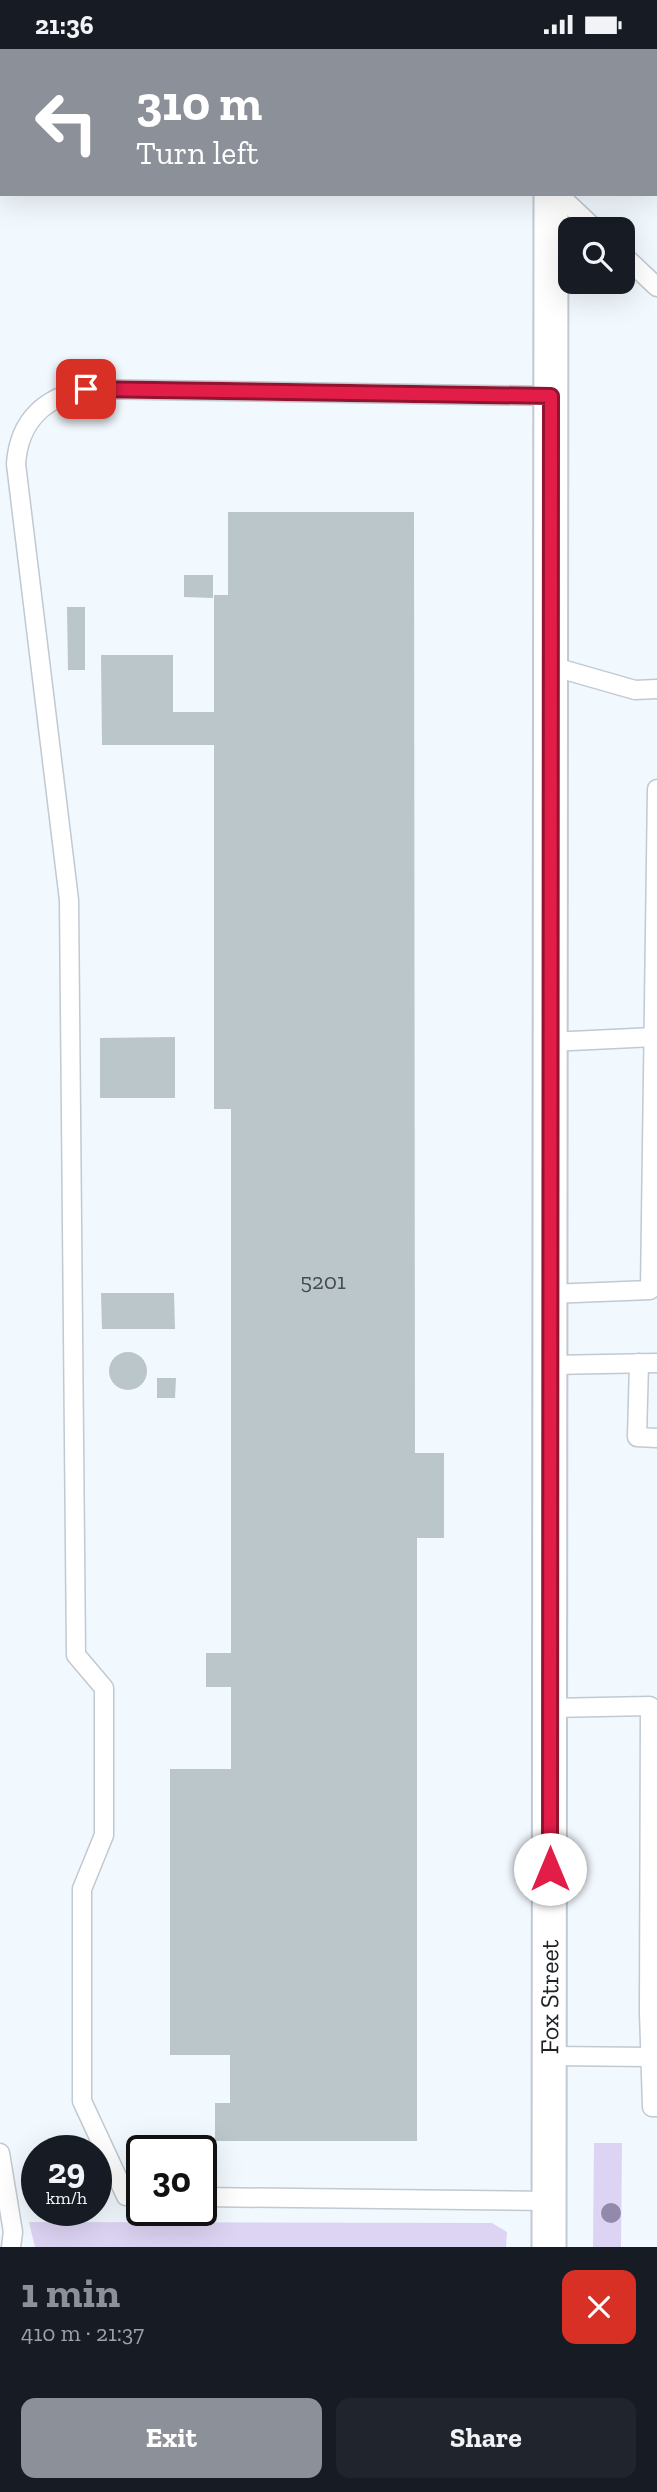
<!DOCTYPE html>
<html lang="en">
<head>
<meta charset="utf-8">
<style>
  body { margin:0; font-family:"Zilla Slab",serif; background:#20242c; color:#f1f3f6; height:100vh; display:flex; flex-direction:column; font-size:26px; white-space:nowrap }
  * { box-sizing:border-box; margin:0 }
  p { font-size:23px; color:#9ea1a6 }
  .icon { flex:none; width:38px; height:38px; fill:none; stroke:currentColor; stroke-width:2; stroke-linecap:round; stroke-linejoin:round }
  .map { position:relative; height:2198px; overflow:hidden }
  .drawer { display:flex; flex-direction:column; background:#171b24; flex:1 }
  .drawer>* { flex:none }
  .guide { position:absolute; left:0px; top:0px; width:658px; height:147px; box-shadow:0 7px 28px #0002; background:#8c9099; color:#fff; overflow:hidden }
  .buttons { position:absolute; left:558px; top:168px; display:grid; gap:14px }
  .buttons a { display:grid; place-items:center; width:77px; height:77px; border-radius:14px; background:#171b24; box-shadow:0 7px 28px #0002; font-size:35px }
  .speed { position:absolute; left:21px; top:2086px; display:flex; gap:14px; font-size:35px; font-weight:700; text-align:center }
  .speed>* { display:grid; place-content:center; width:91px; height:91px; border-radius:50%; background:#171b24; box-shadow:0 7px 28px #0002; line-height:1 }
  .speed small { font-size:18px; font-weight:400 }
  .speed .limit { border:4px solid #111; border-radius:10px; background:#fff; color:#111 }
  .pin { position:absolute; display:grid; place-items:center; width:60px; height:60px; color:#fff; margin:-30px; border-radius:14px; box-shadow:0 4px 10px #0006 }
  .me { position:absolute; width:77px; margin:-38px; rotate:0deg; stroke-linejoin:round; filter:drop-shadow(0 0 5px #0008) }
  .turn { display:flex; align-items:center; gap:24px; height:147px; padding:0 21px; font-size:32px }
  .turn .icon { width:91px; height:91px; stroke-width:2.5 }
  .turn b { display:block; font-size:49px; line-height:60px }
  .round { display:grid; place-items:center; flex:none; width:74px; height:74px; border-radius:14px; background:#20242c }
  .head { display:flex; align-items:center; justify-content:space-between; height:119px; padding:0 21px }
  h1 { font-size:42px; font-weight:800; line-height:52px; color:#8c9099 }
  .primary-button { display:flex; gap:14px; margin-top:auto; padding:14px 21px }
  .primary-button a { flex:1; height:80px; border-radius:14px; background:#8c9099; color:#fff; font-size:28px; font-weight:800; line-height:80px; text-align:center }
  .primary-button a+a { background:#20242c; color:#f1f3f6 }
  .status { display:flex; justify-content:space-between; align-items:center; height:49px; padding:0 35px; background:#171b24; direction:ltr }
  .status svg { height:19px; fill:currentColor }
  .map>svg:first-child { display:block }
  .green { fill:#ddd4f4 }
  .building { fill:#bac6c9 }
  .lines { fill:none; stroke-linecap:round; stroke-linejoin:round }
  .lane-casing { stroke:#c1c9d1; stroke-width:21 }
  .street-casing { stroke:#c1c9d1; stroke-width:37 }
  .lane { stroke:#fff; stroke-width:18 }
  .street { stroke:#fff; stroke-width:33 }
  .tree { fill:#9289ac }
  .route-casing { stroke:#92132f; stroke-width:18 }
  .route { stroke:#e11d48; stroke-width:12 }
  .labels { text-anchor:middle; dominant-baseline:central; stroke-width:7; stroke-linejoin:round; paint-order:stroke }
  .number-label { font-size:23px; fill:#464c4f }
  .street-label { font-size:26px; fill:#202326; stroke:#fff }
</style>
</head>
<body>
<div class="status"><b>21:36</b><svg viewBox="0 0 49 12"><path d="M0 12V9h3v3zM5 12V6h3v6zM10 12V3h3v9zM15 12V0h3v12zM26 1h20v11H26zM47 4h2v5h-2z"/></svg></div>
<div class="map">
<svg width="657" height="2198" viewBox="0 0 657 2198">
  <rect width="100%" height="100%" fill="#f1f8fe"/>
  <g class="green">
    <polygon points="594,2094 622,2094 621,2198 593,2198"/>
    <polygon points="29,2173 492,2174 507,2183 506,2198 35,2198"/>
  </g>
  <g class="building">
    <polygon points="228,463 414,463 415,1404 444,1404 444,1489 417,1489 417,2092 215,2092 215,2054 230,2054 230,2006 170,2006 170,1720 231,1720 231,1638 206,1638 206,1604 231,1604 231,1060 214,1060 214,696 102,696 101,606 173,606 173,663 214,663 214,546 228,546"/>
    <polygon points="184,526 213,526 213,549 184,548"/>
    <polygon points="67,558 85,558 85,621 68,621"/>
    <polygon points="175,988 175,1049 100,1049 100,989"/>
    <polygon points="101,1244 174,1244 175,1280 102,1280"/>
    <circle cx="128" cy="1322" r="19"/>
    <polygon points="157,1329 176,1329 175,1349 157,1349"/>
  </g>
  <g class="lines">
    <defs>
      <g id="lane">
        <polyline points="25,0 25,2"/>
        <polyline points="256,0 256,2"/>
        <polyline points="558,145 595,180"/>
        <polyline points="623,206 657,238"/>
        <polyline points="551,617 635,641 657,640"/>
        <polyline points="550,993 654,988"/>
        <polyline points="550,1245 650,1241 657,740"/>
        <polyline points="639,1314 637,1388 657,1389"/>
        <polyline points="550,1316 657,1314"/>
        <polyline points="550,1659 650,1657 649,1963 652,2058 657,2058"/>
        <polyline points="550,2007 651,2008"/>
        <polyline points="0,2104 13,2183 11,2198"/>
        <path d="M 142,2148 L 126,2147 L 82,2052 L 82,1840 L 104,1786 L 104,1639 L 76,1606 L 69,851 L 16,415 C 19,371 45,348 86,340 L 551,347"/>
        <polyline points="201,2148 549,2152"/>
      </g>
      <g id="street">
        <polyline points="558,2 558,0"/>
        <path id="s1" d="M 549,2198 L 551,145"/>
      </g>
    </defs>
    <use href="#lane" class="lane-casing"/>
    <use href="#street" class="street-casing"/>
    <use href="#lane" class="lane"/>
    <use href="#street" class="street"/>
  </g>
  <circle class="tree" cx="611" cy="2164" r="10"/>
  <g class="lines">
    <defs>
      <polyline id="route" points="86,340 551,347 550,1820"/>
    </defs>
    <use href="#route" class="route-casing"/>
    <use href="#route" class="route"/>
  </g>
  <g class="labels">
    <g class="number-label">
      <text x="323" y="1232">5201</text>
    </g>
    <g class="street-label">
      <text stroke="none"><textPath href="#s1" startOffset="250">Fox Street</textPath></text>
    </g>
  </g>
</svg>
<div class="buttons">
<a><svg class="icon" aria-label="search" viewBox="0 0 24 24"><circle cx="10" cy="10" r="6"/><path d="M15 15l6 6"/></svg></a>
</div>
<div class="speed"><div>29<small>km/h</small></div><div class="limit">30</div></div>
<div class="pin" style="left:86px;top:340px;background:#d93025"><svg class="icon" aria-label="arrive" viewBox="0 0 24 24"><path d="M6 21V4h12l-3 4 3 4H6"/></svg></div>
<svg class="me" style="left:550px;top:1820px" viewBox="-20 -20 40 40"><circle r="19" fill="#fff"/><path d="M0-13L10 11 0 6-10 11z" fill="#e11d48"/></svg>
<div class="guide">
<div class="turn"><svg class="icon" aria-label="left" viewBox="0 0 24 24"><path d="M17 20v-9H6M10 6l-5 5 5 5"/></svg><div><b>310 m</b>Turn left</div></div>
</div>
</div>
<section class="drawer">
<div class="head"><div><h1>1 min</h1><p>410 m · 21:37</p></div><a class="round" style="background:#d93025;color:#fff"><svg class="icon" aria-label="close" viewBox="0 0 24 24"><path d="M6 6l12 12M18 6L6 18"/></svg></a></div>
<div class="primary-button"><a>Exit</a><a>Share</a></div>
</section>
</body>
</html>
